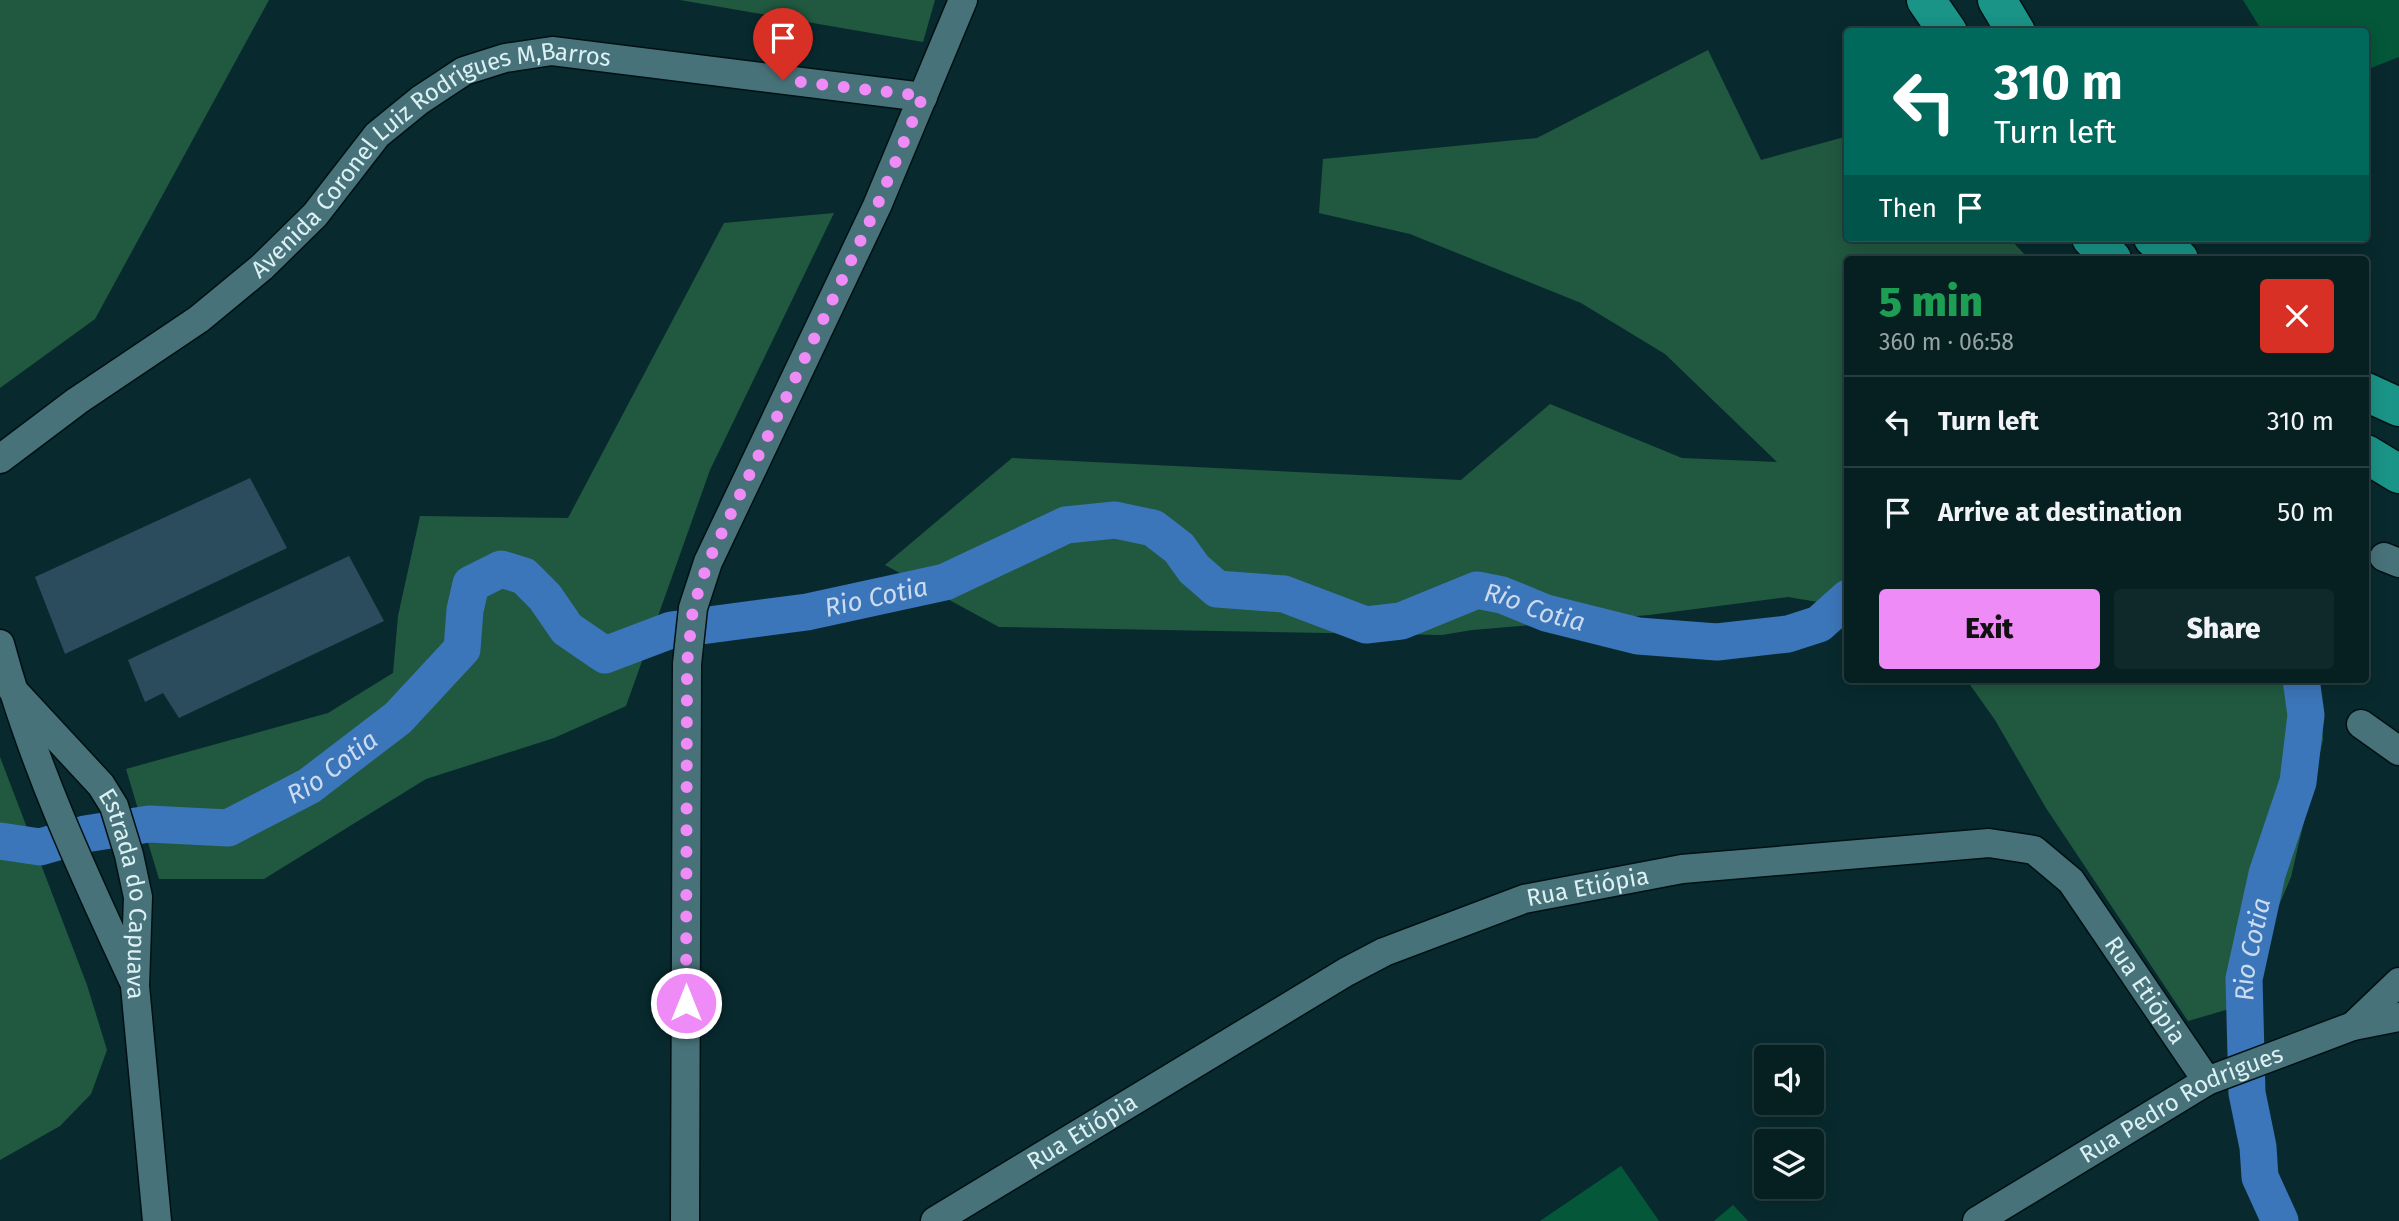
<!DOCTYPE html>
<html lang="en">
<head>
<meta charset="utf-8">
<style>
  body { margin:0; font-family:"Fira Sans",sans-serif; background:#0f282a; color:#f1f3f6; height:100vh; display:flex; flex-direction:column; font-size:26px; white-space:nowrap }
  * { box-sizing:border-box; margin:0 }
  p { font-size:23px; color:#98a3a5 }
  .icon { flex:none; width:38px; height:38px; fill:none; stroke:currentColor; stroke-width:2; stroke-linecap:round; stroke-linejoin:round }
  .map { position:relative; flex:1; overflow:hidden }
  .side { position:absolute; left:1844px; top:256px; width:525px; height:427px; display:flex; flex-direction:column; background:#062022; border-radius:7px; box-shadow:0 4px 18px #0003,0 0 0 2px #273e40 }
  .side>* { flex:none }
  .hud { position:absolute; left:1844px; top:28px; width:525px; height:214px; border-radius:7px; box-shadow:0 4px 18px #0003,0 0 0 2px #273e40; background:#00695c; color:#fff; overflow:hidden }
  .buttons { position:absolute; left:1754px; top:1045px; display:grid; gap:14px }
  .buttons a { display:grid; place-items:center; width:70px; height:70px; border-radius:7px; background:#062022; box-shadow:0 4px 18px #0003,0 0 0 2px #273e40; font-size:35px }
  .pin { position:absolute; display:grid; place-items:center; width:60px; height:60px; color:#fff; margin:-72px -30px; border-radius:50% 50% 50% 0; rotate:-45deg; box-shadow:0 0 7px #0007 }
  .pin .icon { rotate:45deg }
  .me { position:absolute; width:77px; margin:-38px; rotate:0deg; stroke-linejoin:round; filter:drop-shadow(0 0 5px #0008) }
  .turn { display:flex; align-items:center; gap:24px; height:147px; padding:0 35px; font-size:32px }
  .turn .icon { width:91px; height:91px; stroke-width:2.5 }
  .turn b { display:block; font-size:49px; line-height:60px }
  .then { display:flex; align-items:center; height:66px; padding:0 35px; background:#0003; gap:14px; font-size:26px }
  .round { display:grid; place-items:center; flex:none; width:74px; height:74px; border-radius:7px; background:#0f282a }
  .headline { display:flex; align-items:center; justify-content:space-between; height:119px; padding:0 35px }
  h1 { font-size:42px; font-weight:800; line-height:52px; color:#1e9e55 }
  .primary-button { display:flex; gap:14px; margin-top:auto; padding:14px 35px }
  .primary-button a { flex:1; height:80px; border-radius:7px; background:#ee8bf7; color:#111; font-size:28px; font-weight:800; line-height:80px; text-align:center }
  .primary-button a+a { background:#0f282a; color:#f1f3f6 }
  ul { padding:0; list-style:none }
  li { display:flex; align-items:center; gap:21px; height:91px; padding:0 35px; border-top:2px solid #273e40 }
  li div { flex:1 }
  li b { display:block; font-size:26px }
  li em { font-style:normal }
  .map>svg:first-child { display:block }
  .green { fill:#045839 }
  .forest { fill:#215940 }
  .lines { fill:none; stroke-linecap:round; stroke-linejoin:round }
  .river { stroke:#3c76ba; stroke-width:37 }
  .building { fill:#2a4c5c }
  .minor-casing { stroke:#001114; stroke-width:31 }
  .highway-casing { stroke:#001114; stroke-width:41 }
  .minor { stroke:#487279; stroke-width:28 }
  .highway { stroke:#1a9487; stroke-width:38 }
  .route { stroke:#ee8bf7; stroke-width:12; stroke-dasharray:0 21.6 }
  .labels { text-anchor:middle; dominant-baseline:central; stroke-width:5; stroke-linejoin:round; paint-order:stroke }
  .street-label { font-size:24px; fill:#dbf1f4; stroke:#002024 }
  .water-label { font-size:26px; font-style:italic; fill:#cddbee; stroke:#002024 }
</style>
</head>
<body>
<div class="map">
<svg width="2399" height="1221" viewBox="0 0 2399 1221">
  <rect width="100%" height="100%" fill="#082a2e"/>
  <g class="green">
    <polygon points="2243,0 2399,0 2399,57 2366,70 2366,32 2262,31"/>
    <polygon points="1621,1166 1659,1221 1540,1221"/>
    <polygon points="1733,1205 1748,1221 1714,1221"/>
  </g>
  <g class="forest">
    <polygon points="0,0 269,0 95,319 0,388"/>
    <polygon points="680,0 935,0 923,42"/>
    <polygon points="1708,50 1761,160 1848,136 1848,238 2009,238 2029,259 1848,259 1848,607 1788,597 1649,615 1472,630 1442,635 999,627 885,565 1012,458 1461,480 1550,404 1682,458 1777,462 1665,354 1581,303 1410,234 1319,213 1323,159 1537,138"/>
    <polygon points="834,213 710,470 626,706 554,738 426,779 264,879 159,879 126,769 328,713 393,673 398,616 420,516 568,518 724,223"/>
    <polygon points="1966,679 2319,679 2323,740 2291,877 2236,1007 2188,1021 2046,808 1995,720"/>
    <polygon points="0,757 87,985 107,1050 91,1094 60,1126 0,1160"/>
  </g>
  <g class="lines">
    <g class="river">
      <path id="s1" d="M 0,841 L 40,847 L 85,834 L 149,824 L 228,828 L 309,786 L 398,718 L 462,649 L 465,610 L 471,584 L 501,569 L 524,576 L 545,597 L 567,629 L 605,655 L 671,630 L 807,612 L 945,582 L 1066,525 L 1115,520 L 1153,528 L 1179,548 L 1194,569 L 1217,589 L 1284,594 L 1366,625 L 1401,621 L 1477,590 L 1502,595 L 1546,613 L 1638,636 L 1717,642 L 1788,634 L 1819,624 L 1848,598"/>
      <path id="s2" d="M 2280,1221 L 2260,1177 L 2258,1147 L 2247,1093 L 2244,979 L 2267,874 L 2298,782 L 2306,715 L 2301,679"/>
    </g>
  </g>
  <g class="building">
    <polygon points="250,478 287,548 65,654 35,577"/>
    <polygon points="349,556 384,621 179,718 163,693 145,702 128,660"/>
  </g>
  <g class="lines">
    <defs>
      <g id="minor">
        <path id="s3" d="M 0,459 L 77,401 L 199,319 L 262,267 L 315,215 L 377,135 L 420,100 L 464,71 L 505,58 L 552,51 L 923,97"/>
        <polyline points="2384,557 2399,563"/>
        <path d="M 0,644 C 31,760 82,871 133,980"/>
        <path id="s4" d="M 12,689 L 101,785 L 114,806 L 129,855 L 138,897 L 135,986 L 157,1221"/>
        <polyline points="2361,724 2399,751"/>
        <polyline points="2353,1026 2399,982"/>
        <polyline points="685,1221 687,664 693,608 708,562 877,206 963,0"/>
        <path id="s5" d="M 935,1221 L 1346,972 L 1384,952 L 1524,899 L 1682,869 L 1989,843 L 2034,850 L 2071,881 L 2207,1081"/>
        <path id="s6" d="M 1977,1221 L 2207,1081 L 2353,1026 L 2399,1017"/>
      </g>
      <g id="highway">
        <polyline points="1926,0 1948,32"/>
        <polyline points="1997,0 2016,32"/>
        <polyline points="2091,238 2112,259"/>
        <polyline points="2153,238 2179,259"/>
        <polyline points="2366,392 2399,407"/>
        <polyline points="2366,454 2399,474"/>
      </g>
    </defs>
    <use href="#minor" class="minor-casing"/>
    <use href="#highway" class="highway-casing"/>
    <use href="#minor" class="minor"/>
    <use href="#highway" class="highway"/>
  </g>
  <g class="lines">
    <polyline class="route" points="686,1003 687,664 693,608 708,562 877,206 923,96 783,80"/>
  </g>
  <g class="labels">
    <g class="street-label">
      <text stroke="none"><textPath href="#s3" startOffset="537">Avenida Coronel Luiz Rodrigues M,Barros</textPath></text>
      <text stroke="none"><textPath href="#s4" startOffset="245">Estrada do Capuava</textPath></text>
      <text stroke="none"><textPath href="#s5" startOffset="738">Rua Etiópia</textPath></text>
      <text stroke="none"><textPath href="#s5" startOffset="1368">Rua Etiópia</textPath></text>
      <text stroke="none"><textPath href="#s6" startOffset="236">Rua Pedro Rodrigues</textPath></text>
      <text stroke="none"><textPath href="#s5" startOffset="172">Rua Etiópia</textPath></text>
    </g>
    <g class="water-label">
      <text stroke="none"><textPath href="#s1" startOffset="1045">Rio Cotia</textPath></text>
      <text stroke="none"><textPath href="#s1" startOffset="1759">Rio Cotia</textPath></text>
      <text stroke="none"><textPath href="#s1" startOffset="352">Rio Cotia</textPath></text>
      <text stroke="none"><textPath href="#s2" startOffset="278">Rio Cotia</textPath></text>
    </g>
  </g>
</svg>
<div class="buttons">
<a><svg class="icon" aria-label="sound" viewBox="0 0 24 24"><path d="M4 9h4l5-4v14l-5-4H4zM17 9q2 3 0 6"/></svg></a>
<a><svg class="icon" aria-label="layers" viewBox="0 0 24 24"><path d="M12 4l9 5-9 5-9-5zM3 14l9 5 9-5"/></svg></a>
</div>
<div class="pin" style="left:783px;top:80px;background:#d93025"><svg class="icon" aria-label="arrive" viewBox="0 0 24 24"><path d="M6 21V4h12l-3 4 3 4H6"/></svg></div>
<svg class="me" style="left:686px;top:1003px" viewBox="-20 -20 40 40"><circle r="17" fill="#ee8bf7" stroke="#fff" stroke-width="3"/><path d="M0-11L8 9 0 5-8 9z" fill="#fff"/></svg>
<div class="hud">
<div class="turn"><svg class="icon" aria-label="left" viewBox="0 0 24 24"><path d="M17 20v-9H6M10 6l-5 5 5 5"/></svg><div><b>310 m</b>Turn left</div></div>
<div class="then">Then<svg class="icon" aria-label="arrive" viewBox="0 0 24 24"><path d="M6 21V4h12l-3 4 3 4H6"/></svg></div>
</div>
<section class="side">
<div class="headline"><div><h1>5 min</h1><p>360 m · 06:58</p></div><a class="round" style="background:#d93025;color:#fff"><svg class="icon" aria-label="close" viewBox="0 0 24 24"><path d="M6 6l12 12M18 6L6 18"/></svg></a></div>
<ul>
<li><svg class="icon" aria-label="left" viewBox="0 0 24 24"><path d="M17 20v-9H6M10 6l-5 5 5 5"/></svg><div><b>Turn left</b></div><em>310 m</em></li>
<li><svg class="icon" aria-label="arrive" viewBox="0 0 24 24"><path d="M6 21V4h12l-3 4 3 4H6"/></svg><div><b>Arrive at destination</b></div><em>50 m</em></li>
</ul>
<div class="primary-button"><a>Exit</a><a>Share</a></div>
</section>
</div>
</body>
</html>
